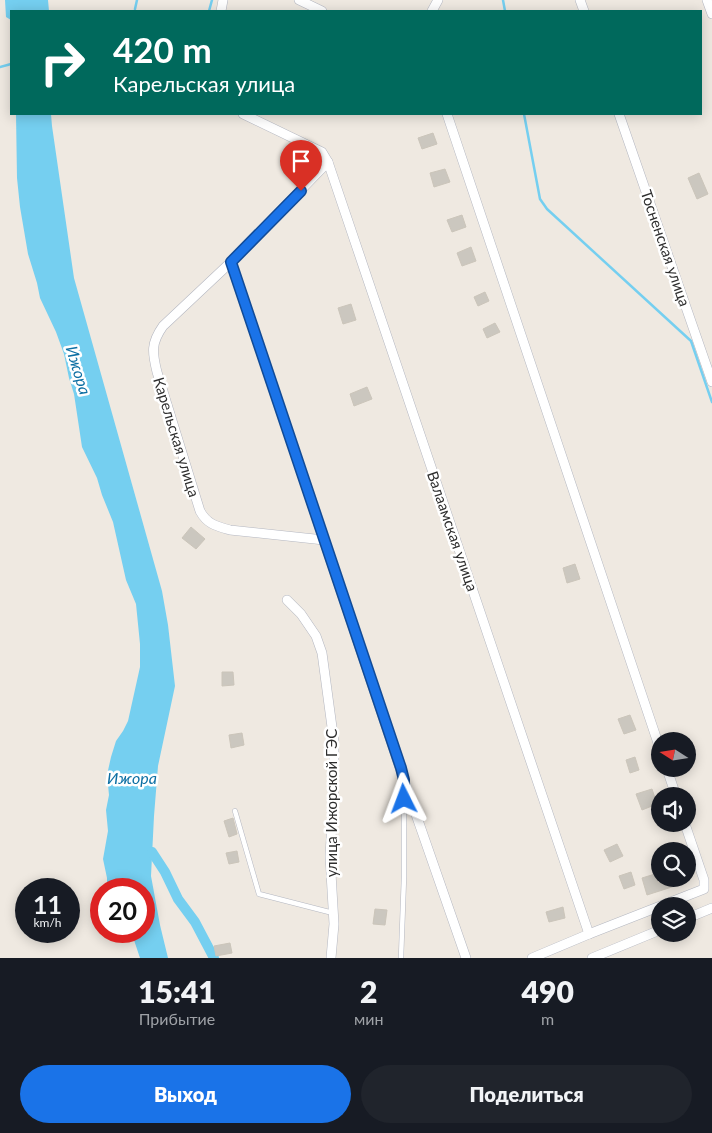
<!DOCTYPE html>
<html lang="ru">
<head>
<meta charset="utf-8">
<style>
  body { margin:0; font-family:Lato,sans-serif; background:#20242c; color:#f1f3f6; height:100vh; display:flex; flex-direction:column; font-size:19px; white-space:nowrap }
  * { box-sizing:border-box; margin:0 }
  p { font-size:16px; color:#9ea1a6 }
  .icon { flex:none; width:28px; height:28px; fill:none; stroke:currentColor; stroke-width:2; stroke-linecap:round; stroke-linejoin:round }
  .map { position:relative; height:958px; overflow:hidden }
  .panel { display:flex; flex-direction:column; background:#171b24; flex:1 }
  .panel>* { flex:none }
  .guide { position:absolute; left:10px; top:10px; width:692px; height:105px; border-radius:0px; box-shadow:0 2px 12px #0003; background:#00695c; color:#fff; overflow:hidden }
  .needle { width:32px; rotate:282deg }
  .tools { position:absolute; left:651px; top:732px; display:grid; gap:10px }
  .tools a { display:grid; place-items:center; width:45px; height:45px; border-radius:50%; background:#171b24; box-shadow:0 2px 12px #0003; font-size:25px }
  .speed { position:absolute; left:15px; top:878px; display:flex; gap:10px; font-size:25px; font-weight:700; text-align:center }
  .speed>* { display:grid; place-content:center; width:65px; height:65px; border-radius:50%; background:#171b24; box-shadow:0 2px 12px #0003; line-height:1 }
  .speed small { font-size:12px; font-weight:400 }
  .speed .limit { border:8px solid #d22; background:#fff; color:#111 }
  .pin { position:absolute; display:grid; place-items:center; width:42px; height:42px; color:#fff; margin:-51px -21px; border-radius:50% 50% 50% 0; rotate:-45deg; box-shadow:0 0 5px #0007 }
  .pin .icon { rotate:45deg }
  .me { position:absolute; width:55px; margin:-28px; rotate:357deg; stroke-linejoin:round; filter:drop-shadow(0 0 4px #0008) }
  .turn { display:flex; align-items:center; gap:18px; height:105px; padding:0 20px; font-size:22px }
  .turn .icon { width:65px; height:65px; stroke-width:2.5 }
  .turn b { display:block; font-size:35px; line-height:42px }
  .eta { display:flex; justify-content:space-evenly; align-items:center; height:85px; text-align:center }
  .eta b { font-size:30px; font-weight:800; line-height:35px }
  .cta { display:flex; gap:10px; margin-top:auto; padding:10px 20px }
  .cta a { flex:1; height:58px; border-radius:30px; background:#1a73e8; color:#fff; font-size:20px; font-weight:800; line-height:58px; text-align:center }
  .cta a+a { background:#20242c; color:#f1f3f6 }
  .map>svg:first-child { display:block }
  .water { fill:#75cff0 }
  .lines { fill:none; stroke-linecap:round; stroke-linejoin:round }
  .stream { stroke:#75cff0; stroke-width:2.5 }
  .canal { stroke:#75cff0; stroke-width:10 }
  .building { fill:#cbc7bf; stroke:#cbc5ba }
  .service-casing { stroke:#b4b7c1; stroke-width:5.5 }
  .minor-casing { stroke:#b4b7c1; stroke-width:10 }
  .service { stroke:#fff; stroke-width:4.5 }
  .minor { stroke:#fff; stroke-width:9 }
  .route-casing { stroke:#114b97; stroke-width:12 }
  .route { stroke:#1a73e8; stroke-width:9 }
  .labels { text-anchor:middle; dominant-baseline:central; stroke-width:5; stroke-linejoin:round; paint-order:stroke }
  .street-label { font-size:15px; fill:#2e2e2e; stroke:#fff }
  .water-label { font-size:16px; font-style:italic; fill:#0d6fa3; stroke:#fff }
</style>
</head>
<body>
<div class="map">
<svg width="712" height="958" viewBox="0 0 712 958">
  <rect width="100%" height="100%" fill="#efe9e1"/>
  <g class="water">
    <polygon points="5,0 48,0 49,11 11,11 11,20 6,17"/>
    <polygon points="16,114 51,114 52,126 74,278 162,591 168,625 175,686 158,766 154,816 151,876 160,925 168,958 140,958 131,931 144,931 144,889 107,889 107,878 103,859 108,831 106,810 109,795 107,775 111,757 116,741 123,731 128,721 140,667 140,644 136,604 126,580 113,522 102,495 97,478 82,447 74,394 69,378 64,354 56,332 40,298 37,283 28,254 20,207 17,178"/>
  </g>
  <g class="lines">
    <g class="stream">
      <polyline points="503,0 505,11"/>
      <polyline points="135,9 137,0"/>
      <polyline points="209,11 212,0"/>
      <polyline points="0,67 11,64"/>
      <polyline points="524,114 540,199 547,209 691,341 712,402"/>
    </g>
    <polyline class="canal" points="152,852 165,872 178,899 195,922 214,958"/>
  </g>
  <g class="building">
    <polygon points="433,133 437,144 422,149 418,138"/>
    <polygon points="445,169 450,182 434,187 430,173"/>
    <polygon points="699,173 708,194 697,199 688,178"/>
    <polygon points="462,215 466,227 452,232 447,220"/>
    <polygon points="471,247 476,261 462,266 457,253"/>
    <polygon points="485,292 489,301 478,306 474,297"/>
    <polygon points="351,304 356,320 343,324 338,308"/>
    <polygon points="495,323 500,332 487,338 483,329"/>
    <polygon points="367,387 372,399 354,406 350,394"/>
    <polygon points="191,527 205,539 196,549 182,538"/>
    <polygon points="575,564 580,579 567,583 563,568"/>
    <polygon points="222,672 233,672 234,685 222,686"/>
    <polygon points="630,715 636,730 624,734 618,719"/>
    <polygon points="242,733 244,745 231,748 229,735"/>
    <polygon points="635,757 639,770 630,773 626,760"/>
    <polygon points="652,789 657,804 642,810 636,794"/>
    <polygon points="233,818 237,834 229,837 224,821"/>
    <polygon points="617,844 623,856 610,862 604,850"/>
    <polygon points="237,851 239,862 229,864 226,853"/>
    <polygon points="631,872 635,885 624,889 619,876"/>
    <polygon points="655,874 658,883 671,879 676,879 678,885 647,895 642,878"/>
    <polygon points="563,907 565,918 549,922 546,912"/>
    <polygon points="375,909 387,910 385,925 373,924"/>
    <polygon points="230,943 232,953 216,956 214,946"/>
  </g>
  <g class="lines">
    <defs>
      <g id="service">
        <polyline points="235,811 259,894 333,913"/>
        <polyline points="401,958 404,877 404,789"/>
      </g>
      <g id="minor">
        <polyline points="299,0 322,11"/>
        <polyline points="580,0 584,11"/>
        <polyline points="707,0 712,14"/>
        <polyline points="221,11 223,0"/>
        <polyline points="432,11 438,0"/>
        <polyline points="243,114 322,152 328,162 589,934 532,958"/>
        <polyline points="447,114 660,749"/>
        <polyline points="619,114 712,382"/>
        <polyline points="231,262 404,780 466,958"/>
        <path d="M 324,540 L 230,530 C 216,526 207,524 200,511 L 157,372 C 152,352 151,343 163,326 L 231,262 L 328,162"/>
        <polyline points="287,600 301,614 316,636 322,653 334,742 334,787 330,856 334,924 331,958"/>
        <polyline points="667,769 676,796"/>
        <polyline points="688,918 712,908"/>
        <polyline points="589,934 704,889 704,880 685,824"/>
        <polyline points="592,958 660,930"/>
      </g>
    </defs>
    <use href="#service" class="service-casing"/>
    <use href="#minor" class="minor-casing"/>
    <use href="#service" class="service"/>
    <use href="#minor" class="minor"/>
  </g>
  <g class="lines">
    <defs>
      <polyline id="route" points="301,191 231,262 401,768 404,780 404,799"/>
    </defs>
    <use href="#route" class="route-casing"/>
    <use href="#route" class="route"/>
  </g>
  <g class="labels">
    <g class="street-label">
      <text transform="translate(666 248) rotate(71)">Тосненская улица</text>
      <text transform="translate(177 437) rotate(73)">Карельская улица</text>
      <text transform="translate(453 531) rotate(71)">Валаамская улица</text>
      <text transform="translate(331 803) rotate(-90)">улица Ижорской ГЭС</text>
    </g>
    <g class="water-label">
      <text transform="translate(79 370) rotate(73)">Ижора</text>
      <text x="132" y="777">Ижора</text>
    </g>
  </g>
</svg>
<div class="tools">
<a><svg class="needle" viewBox="-14 -14 28 28"><path d="M0-13l5 13h-10z" fill="#e53935"/><path d="M0 13l5-13h-10z" fill="#9ea1a6"/></svg></a>
<a><svg class="icon" aria-label="sound" viewBox="0 0 24 24"><path d="M4 9h4l5-4v14l-5-4H4zM17 9q2 3 0 6"/></svg></a>
<a><svg class="icon" aria-label="search" viewBox="0 0 24 24"><circle cx="10" cy="10" r="6"/><path d="M15 15l6 6"/></svg></a>
<a><svg class="icon" aria-label="layers" viewBox="0 0 24 24"><path d="M12 4l9 5-9 5-9-5zM3 14l9 5 9-5"/></svg></a>
</div>
<div class="speed"><div>11<small>km/h</small></div><div class="limit">20</div></div>
<div class="pin" style="left:301px;top:191px;background:#d93025"><svg class="icon" aria-label="arrive" viewBox="0 0 24 24"><path d="M6 21V4h12l-3 4 3 4H6"/></svg></div>
<svg class="me" style="left:404px;top:799px" viewBox="-20 -20 40 40"><path d="M0-17L14 15 0 8-14 15z" fill="#1a73e8" stroke="#fff" stroke-width="4"/></svg>
<div class="guide">
<div class="turn"><svg class="icon" aria-label="right" viewBox="0 0 24 24"><path d="M7 20v-9h11M14 6l5 5-5 5"/></svg><div><b>420 m</b>Карельская улица</div></div>
</div>
</div>
<section class="panel">
<div class="eta">
<div><b>15:41</b><p>Прибытие</p></div>
<div><b>2</b><p>мин</p></div>
<div><b>490</b><p>m</p></div>
</div>
<div class="cta"><a>Выход</a><a>Поделиться</a></div>
</section>
</body>
</html>
